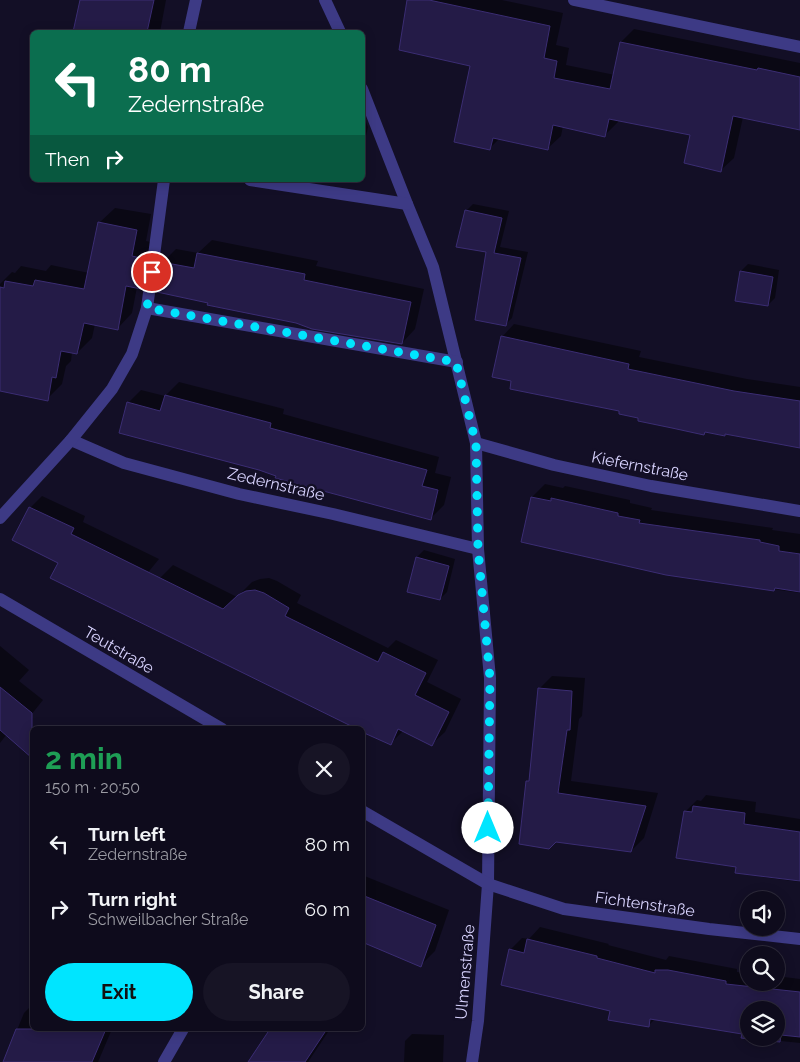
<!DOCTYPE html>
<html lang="en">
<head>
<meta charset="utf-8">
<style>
  body { margin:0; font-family:Raleway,sans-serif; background:#171425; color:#f1f3f6; height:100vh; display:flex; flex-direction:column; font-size:19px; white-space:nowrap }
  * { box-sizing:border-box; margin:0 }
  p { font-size:16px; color:#9b9ba3 }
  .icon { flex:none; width:28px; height:28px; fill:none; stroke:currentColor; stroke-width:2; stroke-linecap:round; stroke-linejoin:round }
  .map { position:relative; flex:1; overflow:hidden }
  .panel { position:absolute; left:30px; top:726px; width:335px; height:305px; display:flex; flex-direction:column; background:#0e0b1c; border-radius:8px; box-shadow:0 2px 12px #0003,0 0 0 1px #2e2b3b }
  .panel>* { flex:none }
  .top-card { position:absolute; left:30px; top:30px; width:335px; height:152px; border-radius:8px; box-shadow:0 2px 12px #0003,0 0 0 1px #2e2b3b; background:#0b6e4f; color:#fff; overflow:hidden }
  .controls { position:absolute; left:740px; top:891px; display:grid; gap:10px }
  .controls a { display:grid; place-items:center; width:45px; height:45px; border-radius:50%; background:#0e0b1c; box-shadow:0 2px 12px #0003,0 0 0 1px #2e2b3b; font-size:25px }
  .pin { position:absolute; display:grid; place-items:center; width:42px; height:42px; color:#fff; margin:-21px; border:2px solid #fff; border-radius:50%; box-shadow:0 1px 5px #0007 }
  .me { position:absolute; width:55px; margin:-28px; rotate:0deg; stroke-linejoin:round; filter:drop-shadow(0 0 4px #0008) }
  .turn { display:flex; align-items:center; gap:18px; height:105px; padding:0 15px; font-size:22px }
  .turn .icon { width:65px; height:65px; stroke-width:2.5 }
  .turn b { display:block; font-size:35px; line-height:42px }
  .then { display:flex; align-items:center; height:48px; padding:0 15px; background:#0003; gap:10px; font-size:19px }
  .round { display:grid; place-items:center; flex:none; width:52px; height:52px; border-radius:26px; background:#171425 }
  .head { display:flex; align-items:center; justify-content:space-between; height:85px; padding:0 15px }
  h1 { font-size:30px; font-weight:700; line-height:38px; color:#1e9e55 }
  .primary-button { display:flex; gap:10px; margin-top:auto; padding:10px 15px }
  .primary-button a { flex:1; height:58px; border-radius:30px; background:#00e5ff; color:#111; font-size:20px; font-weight:700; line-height:58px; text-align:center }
  .primary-button a+a { background:#171425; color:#f1f3f6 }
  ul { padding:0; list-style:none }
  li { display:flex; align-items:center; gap:15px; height:65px; padding:0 15px }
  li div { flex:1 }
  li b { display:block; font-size:19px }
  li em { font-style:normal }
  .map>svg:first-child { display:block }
  .shadow { fill:#0007; fill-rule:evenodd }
  .building { fill:#241b47; stroke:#3b2d73; fill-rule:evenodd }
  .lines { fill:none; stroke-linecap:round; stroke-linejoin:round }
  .minor { stroke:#3d3a85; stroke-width:12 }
  .route { stroke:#00e5ff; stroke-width:9; stroke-dasharray:0 16.2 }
  .labels { text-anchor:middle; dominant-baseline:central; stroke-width:5; stroke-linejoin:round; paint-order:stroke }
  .street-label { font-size:16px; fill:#d9d4ff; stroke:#130f26 }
</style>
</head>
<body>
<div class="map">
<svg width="800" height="1062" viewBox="0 0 800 1062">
  <rect width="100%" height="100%" fill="#130f26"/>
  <g class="shadow">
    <polygon points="81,0 166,0 160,32 74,32"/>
    <polygon points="408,0 502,0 563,13 556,45 569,48 566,65 615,75 621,42 634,29 800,63 800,129 743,117 734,158 721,170 692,134 618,119 618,122 605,135 563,126 561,136 548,148 500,138 490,148 471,66"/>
    <polygon points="362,111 368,127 362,153"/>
    <polygon points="473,204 509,211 500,247 528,252 512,318 505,325 488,251 466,211"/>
    <polygon points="115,208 151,214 146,241 160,244 156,272 141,288 137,287 132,313 117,329 95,324 92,338 77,353 72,352 71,361 66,366 62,384 47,399 0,390 0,284 12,272 15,273 21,266 46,271 51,265 89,273 99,223"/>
    <polygon points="212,240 318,261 316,266 424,289 415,329 402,343 296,322 209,302 163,262 176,249 198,253"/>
    <polygon points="748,264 779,270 775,298 768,305 741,271"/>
    <polygon points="514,324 641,351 639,357 747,379 800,387 800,447 726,433 724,435 640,417 621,410 513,380 502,337"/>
    <polygon points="179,382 284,409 283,414 439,457 435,473 451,477 444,505 431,518 278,476 128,403 141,390 165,396"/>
    <polygon points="545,484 563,488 565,486 630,500 630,503 652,508 651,510 773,528 772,530 800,534 800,593 666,574 532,497"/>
    <polygon points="42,496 85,516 83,522 159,559 128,597 59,562 30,508"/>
    <polygon points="424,550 455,559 447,592 440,599 417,557"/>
    <polygon points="173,565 237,597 252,582 260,579 269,578 277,581 301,595 297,603 388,648 396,640 438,660 427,682 461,699 445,732 432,744 404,730 390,744 140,620 160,578"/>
    <polygon points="0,646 29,670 19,681 43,700 23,725 7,734 0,743"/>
    <polygon points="552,676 585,678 582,716 579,719 571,781 658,793 644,838 631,851 527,781 530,779 539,689"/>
    <polygon points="706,795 756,802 755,812 800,819 800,882 762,877 762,875 737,866 685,812 697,800 701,801"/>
    <polygon points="362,875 449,910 435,951 421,965 362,941"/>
    <path d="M 540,927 L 609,944 L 608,945 L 666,960 L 669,956 L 737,969 L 737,972 L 749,973 L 749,982 L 776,982 L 776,976 L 800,979 L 800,1043 L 743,1037 L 744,1033 L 656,1018 L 648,1026 L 612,1010 L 510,950 L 522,938 L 529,939 ZM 749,1010 L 776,1010 L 776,1038 L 749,1038 Z"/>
    <polygon points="32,1005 32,1029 112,1029 98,1062 4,1062 24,1013"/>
    <polygon points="272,1029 330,1029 308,1062 250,1062"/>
    <polygon points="412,1034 444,1035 443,1062 404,1062 405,1041"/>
  </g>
  <g class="building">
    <polygon points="80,0 154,0 147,32 73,32"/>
    <polygon points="407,0 429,0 550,26 544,58 557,61 554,78 610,89 620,42 757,70 758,68 800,77 800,130 733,116 721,172 684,163 690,135 609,119 605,137 553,125 548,150 493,138 490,150 454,142 470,66 399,50"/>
    <polygon points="465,210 502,218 494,253 521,258 506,326 475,320 486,252 456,247"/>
    <polygon points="98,222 137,230 132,256 145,259 141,289 126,286 118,330 84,323 77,354 61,351 56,378 52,377 48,401 0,391 0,287 4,288 5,281 33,286 35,280 84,289"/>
    <polygon points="197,253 305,274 304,280 411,302 402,344 312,329 296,323 207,305 208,303 157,292 161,262 194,268"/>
    <polygon points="740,271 773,277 768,306 735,301"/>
    <polygon points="501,336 629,364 628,369 734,391 800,401 800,448 725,434 725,436 705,432 704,435 672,428 638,421 638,418 619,414 619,411 510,389 511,381 492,377"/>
    <polygon points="165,395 271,423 270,428 427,470 422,486 438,490 431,520 275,478 276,476 259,470 119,433 127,402 160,411"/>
    <polygon points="531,497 551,501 551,498 618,513 618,516 640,520 639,523 760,540 760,542 779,546 779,551 800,554 800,592 775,588 774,591 666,575 521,542"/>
    <polygon points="29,507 74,528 71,534 223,609 238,595 246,591 255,590 264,593 289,608 285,616 378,662 383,652 426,673 415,695 449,712 432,746 398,729 391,745 362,732 362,729 357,729 347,724 50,578 58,563 12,540"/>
    <polygon points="416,557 449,566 440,600 407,592"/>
    <polygon points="0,687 32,713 32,758 0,730"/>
    <polygon points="538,688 572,691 570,730 567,730 558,793 646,806 631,852 556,842 549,849 519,844 526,781 529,781"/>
    <polygon points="693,806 745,813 744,824 800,832 800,881 735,873 736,867 676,858 684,811 692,812"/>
    <polygon points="362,895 436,925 421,967 362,942"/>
    <path d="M 527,939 L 597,956 L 597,958 L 655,973 L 655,970 L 668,970 L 726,981 L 726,984 L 800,992 L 800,1037 L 781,1035 L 780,1042 L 741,1038 L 742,1034 L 650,1019 L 649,1027 L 608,1020 L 610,1011 L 501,985 L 509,949 L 524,953 ZM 749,1010 L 776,1010 L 776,1038 L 749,1038 Z"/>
    <polygon points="16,1029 106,1029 92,1062 3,1062"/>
    <polygon points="270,1029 327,1029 305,1062 248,1062"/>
  </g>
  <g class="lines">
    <g class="minor">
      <polyline points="325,0 340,32"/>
      <polyline points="574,0 800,47"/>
      <polyline points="189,32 196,0"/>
      <polyline points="362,89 407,204 433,267 476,443 478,549 490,678 488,884 478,1021 472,1062"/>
      <polyline points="250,180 407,204"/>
      <polyline points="147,308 457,362"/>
      <polyline points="71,440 124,463 239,494 333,514 478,549"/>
      <polyline points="476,443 554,465 651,486 800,511"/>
      <polyline points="0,518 71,440 112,389 132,354 147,308 164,180"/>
      <polyline points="0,599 222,729"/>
      <polyline points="362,811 488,884 564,909 709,929 800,939"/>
      <polyline points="164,1062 183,1029"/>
    </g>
  </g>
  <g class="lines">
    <polyline class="route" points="152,272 147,308 456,362 476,444 478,549 490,678 488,828"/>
  </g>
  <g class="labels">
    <g class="street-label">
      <text transform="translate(640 466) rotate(11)">Kiefernstraße</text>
      <text transform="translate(276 484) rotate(13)">Zedernstraße</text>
      <text transform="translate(119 650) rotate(30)">Teutstraße</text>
      <text transform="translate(645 904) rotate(8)">Fichtenstraße</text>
      <text transform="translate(465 972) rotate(-85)">Ulmenstraße</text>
    </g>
  </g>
</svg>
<div class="controls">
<a><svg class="icon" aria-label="sound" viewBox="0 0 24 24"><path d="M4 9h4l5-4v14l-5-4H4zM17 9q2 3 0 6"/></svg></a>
<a><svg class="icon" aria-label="search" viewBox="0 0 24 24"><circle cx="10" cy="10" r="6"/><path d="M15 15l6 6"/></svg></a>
<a><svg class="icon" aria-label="layers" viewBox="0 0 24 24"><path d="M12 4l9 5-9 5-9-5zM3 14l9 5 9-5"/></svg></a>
</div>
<div class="pin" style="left:152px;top:272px;background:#d93025"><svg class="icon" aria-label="arrive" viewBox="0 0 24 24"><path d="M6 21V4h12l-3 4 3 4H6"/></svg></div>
<svg class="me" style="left:488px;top:828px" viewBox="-20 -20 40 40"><circle r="19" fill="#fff"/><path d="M0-13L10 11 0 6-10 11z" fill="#00e5ff"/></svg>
<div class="top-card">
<div class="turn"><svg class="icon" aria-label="left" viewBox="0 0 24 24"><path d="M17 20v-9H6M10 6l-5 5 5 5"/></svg><div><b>80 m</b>Zedernstraße</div></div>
<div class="then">Then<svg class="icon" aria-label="right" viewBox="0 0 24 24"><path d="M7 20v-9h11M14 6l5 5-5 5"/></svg></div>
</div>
<section class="panel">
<div class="head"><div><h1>2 min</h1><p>150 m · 20:50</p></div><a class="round"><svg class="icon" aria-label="close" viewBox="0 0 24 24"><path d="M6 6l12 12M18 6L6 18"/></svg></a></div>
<ul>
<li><svg class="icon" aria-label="left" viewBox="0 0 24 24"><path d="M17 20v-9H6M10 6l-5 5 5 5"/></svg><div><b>Turn left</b><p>Zedernstraße</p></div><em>80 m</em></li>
<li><svg class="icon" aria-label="right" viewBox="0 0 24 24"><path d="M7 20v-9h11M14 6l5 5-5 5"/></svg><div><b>Turn right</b><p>Schweilbacher Straße</p></div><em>60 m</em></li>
</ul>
<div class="primary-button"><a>Exit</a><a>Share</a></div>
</section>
</div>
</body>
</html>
